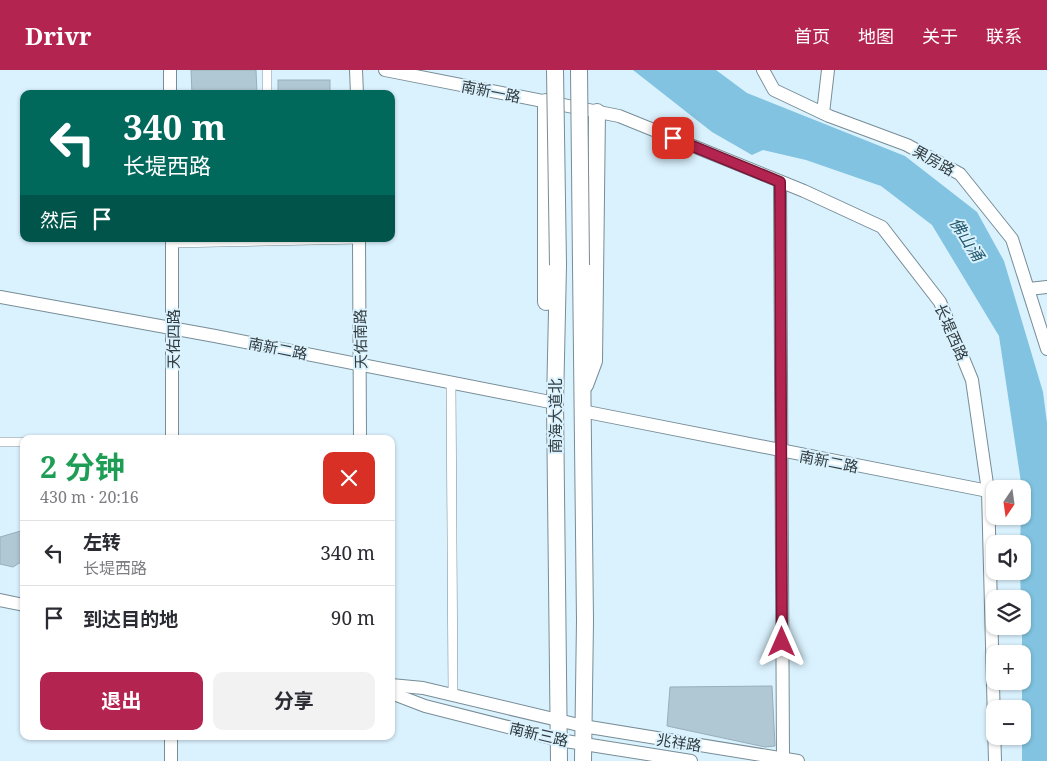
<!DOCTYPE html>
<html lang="zh">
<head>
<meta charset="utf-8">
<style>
  body { margin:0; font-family:"Noto Serif","Noto Sans SC",serif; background:#f2f2f3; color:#2b2b33; height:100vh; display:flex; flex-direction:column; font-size:19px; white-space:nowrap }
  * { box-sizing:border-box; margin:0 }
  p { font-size:16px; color:#7c7c81 }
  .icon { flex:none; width:28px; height:28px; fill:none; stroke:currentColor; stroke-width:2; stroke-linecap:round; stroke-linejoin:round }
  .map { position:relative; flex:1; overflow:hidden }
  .details { position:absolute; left:20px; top:365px; width:375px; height:305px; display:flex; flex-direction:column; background:#fff; border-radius:10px; box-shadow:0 1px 4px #0004 }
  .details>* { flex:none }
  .banner { position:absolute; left:20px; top:20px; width:375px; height:152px; border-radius:10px; box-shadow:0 1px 4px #0004; background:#00695c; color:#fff; overflow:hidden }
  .needle { width:32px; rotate:193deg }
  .fabs { position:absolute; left:986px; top:410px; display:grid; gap:10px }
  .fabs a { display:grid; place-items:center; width:45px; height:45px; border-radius:10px; background:#fff; box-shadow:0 1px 4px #0004; font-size:25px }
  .pin { position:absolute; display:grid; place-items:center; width:42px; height:42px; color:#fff; margin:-21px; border-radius:10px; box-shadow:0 2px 8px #0006 }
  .me { position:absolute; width:55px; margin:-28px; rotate:0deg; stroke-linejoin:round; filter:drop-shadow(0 0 4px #0008) }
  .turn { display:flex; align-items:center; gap:18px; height:105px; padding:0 20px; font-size:22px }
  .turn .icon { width:65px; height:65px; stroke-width:2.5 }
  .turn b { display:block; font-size:35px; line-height:42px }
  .then { display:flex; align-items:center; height:48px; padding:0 20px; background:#0003; gap:10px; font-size:19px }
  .round { display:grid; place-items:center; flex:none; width:52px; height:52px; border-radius:10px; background:#f2f2f3 }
  .headline { display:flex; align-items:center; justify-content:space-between; height:85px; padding:0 20px }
  h1 { font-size:30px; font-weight:700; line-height:38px; color:#1e9e55 }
  .action { display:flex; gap:10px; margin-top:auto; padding:10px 20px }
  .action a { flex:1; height:58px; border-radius:10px; background:#b42451; color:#fff; font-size:20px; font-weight:700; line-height:58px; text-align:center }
  .action a+a { background:#f2f2f3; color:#2b2b33 }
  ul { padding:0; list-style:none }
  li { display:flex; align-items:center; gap:15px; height:65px; padding:0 20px; border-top:1px solid #e1e1e2 }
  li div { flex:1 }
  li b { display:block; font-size:19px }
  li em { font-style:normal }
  header { display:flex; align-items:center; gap:30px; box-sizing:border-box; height:70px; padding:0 25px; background:#b42451; color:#fff }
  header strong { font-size:24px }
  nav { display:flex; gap:28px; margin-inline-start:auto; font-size:18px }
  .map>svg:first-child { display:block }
  .water { fill:#81c3e0 }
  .building { fill:#b0c8d3; stroke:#98afba }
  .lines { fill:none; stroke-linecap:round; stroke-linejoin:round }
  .street-casing { stroke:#778d97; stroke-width:10 }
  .secondary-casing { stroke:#778d97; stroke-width:14 }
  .highway-casing { stroke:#778d97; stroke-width:18 }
  .street { stroke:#fff; stroke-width:9 }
  .secondary { stroke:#fff; stroke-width:12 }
  .highway { stroke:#fff; stroke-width:16 }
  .highway-bridge-casing { stroke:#778d97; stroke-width:18; stroke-linecap:butt }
  .highway-bridge { stroke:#fff; stroke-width:16 }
  .route-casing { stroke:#751735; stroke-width:12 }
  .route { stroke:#b42451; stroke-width:9 }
  .labels { text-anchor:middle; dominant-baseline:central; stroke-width:4; stroke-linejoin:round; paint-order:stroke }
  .street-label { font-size:15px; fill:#323b3f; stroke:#daf2fe }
  .water-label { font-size:16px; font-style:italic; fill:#24596e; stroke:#daf2fe }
</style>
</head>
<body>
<header>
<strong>Drivr</strong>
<nav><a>首页</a><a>地图</a><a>关于</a><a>联系</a></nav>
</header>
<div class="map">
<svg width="1047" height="691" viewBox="0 0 1047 691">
  <rect width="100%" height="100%" fill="#daf2fe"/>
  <polygon class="water" points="633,0 716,0 747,23 905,86 977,142 1004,191 1043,322 1047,353 1047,691 1022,691 1022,529 1021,529 1020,501 1022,501 1022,474 1020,474 1022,419 999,266 932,155 881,116 806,90 763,80 752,85 712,62"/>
  <g class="building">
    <polygon points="191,0 256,0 257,23 192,24"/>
    <rect x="278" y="10" width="52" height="14"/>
    <polygon points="24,460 24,490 13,497 0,494 0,467"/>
    <polygon points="772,616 775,676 765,677 667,656 670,617"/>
  </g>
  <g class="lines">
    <defs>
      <g id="street">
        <polyline points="267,0 267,24"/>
        <polyline points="172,173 359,169"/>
        <polyline points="451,313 453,626"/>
        <polyline points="0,372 24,372"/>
      </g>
      <g id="secondary">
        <polyline points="170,0 170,24"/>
        <polyline points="356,0 357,24"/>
        <polyline points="385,0 619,46 804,121 882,157 940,232 972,310 988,421 995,691"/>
        <polyline points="763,0 774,20 829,46 907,75 960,104 1012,169 1047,279"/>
        <polyline points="823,43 828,0"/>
        <polyline points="780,112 783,687"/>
        <polyline points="172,169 172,369"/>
        <polyline points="359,169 360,369"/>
        <polyline points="1029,219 1047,217"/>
        <polyline points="0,227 215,266 555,333"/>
        <polyline points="582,341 988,421"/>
        <polyline points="0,530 24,535"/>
        <polyline points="391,615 423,618 583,656 798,691"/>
        <polyline points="391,623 425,636 559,670 691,691"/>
        <polyline points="171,666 171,691"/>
      </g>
      <g id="highway">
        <polyline points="558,195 555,333 559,691"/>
        <polyline points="581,195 585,551 583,691"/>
        <polyline points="546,232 546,32"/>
        <polyline points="585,315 594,291 597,42"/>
      </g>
    </defs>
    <use href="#street" class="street-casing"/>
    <use href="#secondary" class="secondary-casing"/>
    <use href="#highway" class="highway-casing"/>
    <use href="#street" class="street"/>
    <use href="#secondary" class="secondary"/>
    <use href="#highway" class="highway"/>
    <defs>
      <g id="highway-bridge">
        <polyline points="555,0 558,195"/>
        <polyline points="579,0 581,195"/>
      </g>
    </defs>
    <use href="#highway-bridge" class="highway-bridge-casing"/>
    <use href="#highway-bridge" class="highway-bridge"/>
  </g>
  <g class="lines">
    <defs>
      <polyline id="route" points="673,68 780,112 782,572"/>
    </defs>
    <use href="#route" class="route-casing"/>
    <use href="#route" class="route"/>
  </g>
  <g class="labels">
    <g class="street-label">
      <text transform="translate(491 21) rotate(11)">南新一路</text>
      <text transform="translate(934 90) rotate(29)">果房路</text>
      <text transform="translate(952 262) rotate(66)">长堤西路</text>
      <text transform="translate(173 269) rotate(-90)">天佑四路</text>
      <text transform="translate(360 269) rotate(-91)">天佑南路</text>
      <text transform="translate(278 278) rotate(11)">南新二路</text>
      <text transform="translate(555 346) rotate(-90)">南海大道北</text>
      <text transform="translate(829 391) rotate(11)">南新二路</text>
      <text transform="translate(539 664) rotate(13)">南新三路</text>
      <text transform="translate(679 672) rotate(9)">兆祥路</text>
    </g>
    <g class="water-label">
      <text transform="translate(967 169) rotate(57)">佛山涌</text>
    </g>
  </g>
</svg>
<div class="fabs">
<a><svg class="needle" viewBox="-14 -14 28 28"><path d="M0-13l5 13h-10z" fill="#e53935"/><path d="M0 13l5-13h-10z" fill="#7c7c81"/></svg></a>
<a><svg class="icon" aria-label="sound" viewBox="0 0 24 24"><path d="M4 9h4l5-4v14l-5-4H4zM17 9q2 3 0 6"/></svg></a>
<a><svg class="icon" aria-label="layers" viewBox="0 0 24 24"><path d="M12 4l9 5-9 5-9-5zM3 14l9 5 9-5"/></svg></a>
<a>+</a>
<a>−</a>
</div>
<div class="pin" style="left:673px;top:68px;background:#d93025"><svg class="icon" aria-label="arrive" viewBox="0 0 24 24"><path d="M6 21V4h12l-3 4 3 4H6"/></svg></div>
<svg class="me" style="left:782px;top:572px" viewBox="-20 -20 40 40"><path d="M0-17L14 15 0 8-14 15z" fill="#b42451" stroke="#fff" stroke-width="4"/></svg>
<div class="banner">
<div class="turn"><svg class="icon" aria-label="left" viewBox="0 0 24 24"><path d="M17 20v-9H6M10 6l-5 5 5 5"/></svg><div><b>340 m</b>长堤西路</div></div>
<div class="then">然后<svg class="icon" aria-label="arrive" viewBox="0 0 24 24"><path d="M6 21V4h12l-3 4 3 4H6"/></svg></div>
</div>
<section class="details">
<div class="headline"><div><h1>2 分钟</h1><p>430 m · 20:16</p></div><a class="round" style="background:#d93025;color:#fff"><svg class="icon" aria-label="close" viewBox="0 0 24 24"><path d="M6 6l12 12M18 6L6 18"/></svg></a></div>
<ul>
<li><svg class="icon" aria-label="left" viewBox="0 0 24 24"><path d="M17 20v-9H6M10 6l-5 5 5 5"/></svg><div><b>左转</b><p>长堤西路</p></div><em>340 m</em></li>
<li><svg class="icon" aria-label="arrive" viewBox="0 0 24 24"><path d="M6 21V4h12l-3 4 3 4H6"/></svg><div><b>到达目的地</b></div><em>90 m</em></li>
</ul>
<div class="action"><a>退出</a><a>分享</a></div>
</section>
</div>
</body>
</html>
